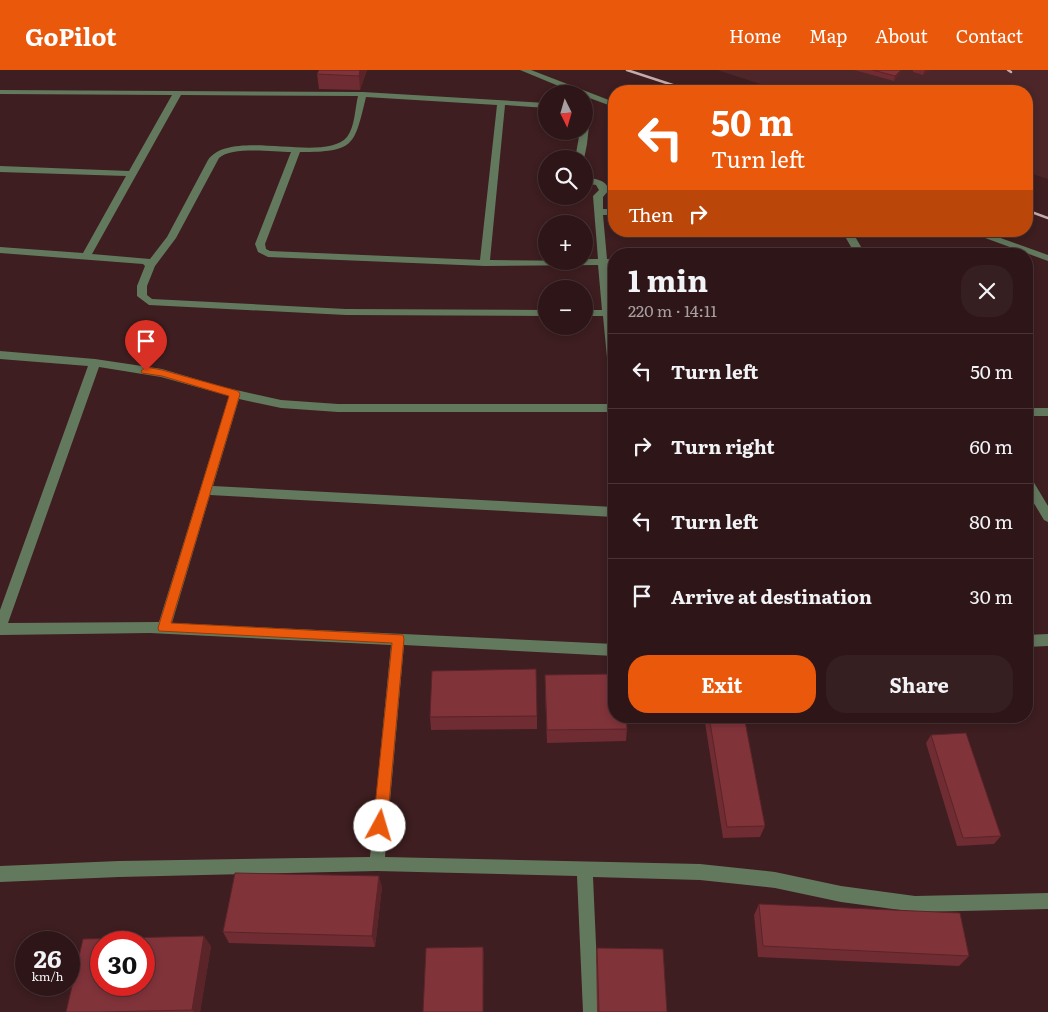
<!DOCTYPE html>
<html lang="en">
<head>
<meta charset="utf-8">
<style>
  body { margin:0; font-family:Literata,serif; background:#361f21; color:#f1f3f6; height:100vh; display:flex; flex-direction:column; font-size:19px; white-space:nowrap }
  * { box-sizing:border-box; margin:0 }
  p { font-size:16px; color:#a79fa2 }
  .icon { flex:none; width:28px; height:28px; fill:none; stroke:currentColor; stroke-width:2; stroke-linecap:round; stroke-linejoin:round }
  .map { position:relative; flex:1; overflow:hidden }
  .details { position:absolute; left:608px; top:178px; width:425px; height:475px; display:flex; flex-direction:column; background:#2e1618; border-radius:20px; box-shadow:0 2px 8px #0003,0 0 0 1px #493537 }
  .details>* { flex:none }
  .top-card { position:absolute; left:608px; top:15px; width:425px; height:152px; border-radius:20px; box-shadow:0 2px 8px #0003,0 0 0 1px #493537; background:#ea580c; color:#fff; overflow:hidden }
  .needle { width:32px; rotate:175deg }
  .controls { position:absolute; left:538px; top:15px; display:grid; gap:10px }
  .controls a { display:grid; place-items:center; width:55px; height:55px; border-radius:50%; background:#2e1618; box-shadow:0 2px 8px #0003,0 0 0 1px #493537; font-size:25px }
  .speed { position:absolute; left:15px; top:861px; display:flex; gap:10px; font-size:25px; font-weight:700; text-align:center }
  .speed>* { display:grid; place-content:center; width:65px; height:65px; border-radius:50%; background:#2e1618; box-shadow:0 2px 8px #0003,0 0 0 1px #493537; line-height:1 }
  .speed small { font-size:12px; font-weight:400 }
  .speed .limit { border:8px solid #d22; background:#fff; color:#111 }
  .pin { position:absolute; display:grid; place-items:center; width:42px; height:42px; color:#fff; margin:-51px -21px; border-radius:50% 50% 50% 0; rotate:-45deg; box-shadow:0 0 5px #0007 }
  .pin .icon { rotate:45deg }
  .me { position:absolute; width:55px; margin:-28px; rotate:6deg; stroke-linejoin:round; filter:drop-shadow(0 0 4px #0008) }
  .turn { display:flex; align-items:center; gap:18px; height:105px; padding:0 20px; font-size:22px }
  .turn .icon { width:65px; height:65px; stroke-width:2.5 }
  .turn b { display:block; font-size:35px; line-height:42px }
  .then { display:flex; align-items:center; height:48px; padding:0 20px; background:#0003; gap:10px; font-size:19px }
  .round { display:grid; place-items:center; flex:none; width:52px; height:52px; border-radius:20px; background:#361f21 }
  .overview { display:flex; align-items:center; justify-content:space-between; height:85px; padding:0 20px }
  h1 { font-size:30px; font-weight:700; line-height:38px }
  .button { display:flex; gap:10px; margin-top:auto; padding:10px 20px }
  .button a { flex:1; height:58px; border-radius:20px; background:#ea580c; color:#fff; font-size:20px; font-weight:700; line-height:58px; text-align:center }
  .button a+a { background:#361f21; color:#f1f3f6 }
  ul { padding:0; list-style:none }
  li { display:flex; align-items:center; gap:15px; height:75px; padding:0 20px; border-top:1px solid #493537 }
  li div { flex:1 }
  li b { display:block; font-size:19px }
  li em { font-style:normal }
  header { display:flex; align-items:center; gap:30px; box-sizing:border-box; height:70px; padding:0 25px; background:#ea580c; color:#fff }
  header strong { font-size:24px }
  nav { display:flex; gap:28px; margin-inline-start:auto; font-size:18px }
  .map>svg:first-child { display:block }
  .built { fill:#4c2628 }
  .lines { fill:none; stroke-linecap:round; stroke-linejoin:round }
  .minor { fill:#63795e; fill-rule:evenodd }
  .rail { stroke:#c4acac; stroke-width:2.5 }
  .wall { fill:#6f2c32 }
  .shaded-wall { fill:#5a2429 }
  .building { fill:#81333a; stroke:#5a2429; fill-rule:evenodd }
  .route { fill:#ea580c; stroke:#983908 }
</style>
</head>
<body>
<header>
<strong>GoPilot</strong>
<nav><a>Home</a><a>Map</a><a>About</a><a>Contact</a></nav>
</header>
<div class="map">
<svg width="1048" height="942" viewBox="0 0 1048 942">
  <rect width="100%" height="100%" fill="#3e1e20"/>
  <polygon class="built" points="717,0 1048,0 1048,109 1026,102 1026,21 782,21"/>
  <g class="lines">
    <g class="minor">
      <polygon points="520,0 531,0 614,32 614,37 584,26 584,24 578,24"/>
      <path d="M 0,20 L 363,22 L 546,33 L 546,38 L 505,35 L 490,190 L 584,191 L 584,189 L 598,189 L 593,126 L 599,120 L 596,115 L 584,113 L 584,107 C 594,109 606,109 609,120 L 603,127 L 603,139 L 614,139 L 614,145 L 603,145 L 607,189 L 614,189 L 614,195 L 608,195 L 614,240 L 614,312 L 609,308 L 603,246 L 584,246 L 584,240 L 602,240 L 598,195 L 485,196 L 268,187 L 258,182 L 255,174 L 291,82 C 273,82 232,76 219,88 L 176,168 L 155,196 L 147,216 L 147,225 L 152,229 L 346,239 L 546,240 L 546,246 L 346,245 L 149,235 L 137,226 L 137,216 L 145,196 L 143,194 L 0,183 L 0,177 L 83,183 L 126,106 L 0,102 L 0,96 L 129,101 L 172,25 L 0,24 ZM 181,25 L 358,26 C 355,38 355,57 347,67 C 324,94 231,57 208,90 L 167,167 L 150,189 L 92,184 ZM 366,27 L 497,35 L 480,190 L 270,181 L 266,179 L 265,174 L 300,82 C 355,82 354,76 366,27 Z"/>
      <polygon points="587,34 591,37 587,74 584,89 575,89 580,61 584,61 584,36"/>
      <polygon points="842,161 852,161 865,184 855,184"/>
      <polygon points="966,161 981,161 1048,185 1048,191"/>
      <path d="M 0,281 L 95,289 L 162,299 L 223,317 L 281,330 L 338,334 L 614,334 L 614,342 L 338,342 L 281,338 L 239,329 L 213,416 L 614,437 L 614,447 L 210,425 L 172,553 L 614,574 L 614,586 L 404,575 L 385,787 L 700,794 L 775,802 L 841,816 L 915,826 L 1048,823 L 1048,839 L 915,842 L 841,832 L 775,818 L 700,810 L 593,807 L 599,942 L 583,942 L 577,806 L 377,801 L 119,807 L 0,812 L 0,796 L 119,791 L 370,787 L 391,575 L 150,563 L 0,565 L 0,540 L 88,296 L 0,289 ZM 99,297 L 161,307 L 229,326 L 159,552 L 8,553 Z"/>
      <rect x="1026" y="338" width="22" height="8"/>
      <polygon points="1026,405 1030,406 1048,436 1048,452 1044,450 1026,420"/>
      <polygon points="1048,564 1048,576 1026,577 1026,565"/>
    </g>
    <g class="rail">
      <polyline points="627,0 691,21"/>
      <polyline points="1008,0 1011,2"/>
      <polyline points="1026,140 1048,148"/>
    </g>
  </g>
  <g class="wall">
    <polygon points="367,0 360,20 319,19 317,4"/>
    <polygon points="854,0 901,0 899,5 894,11"/>
    <polygon points="913,0 930,0 923,5 913,2"/>
    <polygon points="758,161 797,161 796,165 760,166"/>
    <polygon points="545,605 627,659 626,671 547,673 545,619"/>
    <polygon points="537,646 537,659 431,660 430,647"/>
    <polygon points="704,646 744,646 765,756 760,767 723,768"/>
    <polygon points="931,665 1001,766 994,774 957,776 926,673"/>
    <polygon points="382,817 375,877 229,873 223,862"/>
    <polygon points="759,834 969,886 959,896 758,887 754,845"/>
    <polygon points="211,876 200,942 66,942"/>
    <polygon points="597,878 667,942 597,942 596,884"/>
  </g>
  <g class="shaded-wall">
    <polygon points="360,0 367,0 360,20 359,6"/>
    <polygon points="901,0 899,5 894,11 895,6"/>
    <polygon points="925,0 930,0 923,5"/>
    <polygon points="379,806 382,817 375,877 372,866"/>
    <polygon points="204,866 211,876 200,942 194,942 192,940"/>
    <polygon points="483,877 484,884 483,942"/>
  </g>
  <g class="building">
    <polygon points="319,0 360,0 359,6 317,4"/>
    <polygon points="873,0 901,0 895,6"/>
    <polygon points="536,599 537,646 430,647 432,601"/>
    <polygon points="614,604 614,646 626,646 627,659 547,660 545,605"/>
    <polygon points="709,646 744,646 765,756 727,757"/>
    <polygon points="966,663 1001,766 963,768 931,665"/>
    <polygon points="235,803 379,806 372,866 223,862"/>
    <polygon points="759,834 960,843 969,886 763,876"/>
    <path d="M 204,866 L 192,940 L 100,942 L 66,942 L 83,869 ZM 101,872 L 144,872 L 144,915 L 101,915 Z"/>
    <polygon points="483,877 483,942 423,942 426,878"/>
    <polygon points="597,878 663,879 667,942 599,942"/>
  </g>
  <polygon class="route" points="146,297 162,300 238,321 240,324 171,553 403,565 404,569 387,756 385,761 380,763 375,761 373,756 392,573 159,561 158,558 229,326 162,306 142,303 141,301"/>
</svg>
<div class="controls">
<a><svg class="needle" viewBox="-14 -14 28 28"><path d="M0-13l5 13h-10z" fill="#e53935"/><path d="M0 13l5-13h-10z" fill="#a79fa2"/></svg></a>
<a><svg class="icon" aria-label="search" viewBox="0 0 24 24"><circle cx="10" cy="10" r="6"/><path d="M15 15l6 6"/></svg></a>
<a>+</a>
<a>−</a>
</div>
<div class="speed"><div>26<small>km/h</small></div><div class="limit">30</div></div>
<div class="pin" style="left:146px;top:301px;background:#d93025"><svg class="icon" aria-label="arrive" viewBox="0 0 24 24"><path d="M6 21V4h12l-3 4 3 4H6"/></svg></div>
<svg class="me" style="left:380px;top:756px" viewBox="-20 -20 40 40"><circle r="19" fill="#fff"/><path d="M0-13L10 11 0 6-10 11z" fill="#ea580c"/></svg>
<div class="top-card">
<div class="turn"><svg class="icon" aria-label="left" viewBox="0 0 24 24"><path d="M17 20v-9H6M10 6l-5 5 5 5"/></svg><div><b>50 m</b>Turn left</div></div>
<div class="then">Then<svg class="icon" aria-label="right" viewBox="0 0 24 24"><path d="M7 20v-9h11M14 6l5 5-5 5"/></svg></div>
</div>
<section class="details">
<div class="overview"><div><h1>1 min</h1><p>220 m · 14:11</p></div><a class="round"><svg class="icon" aria-label="close" viewBox="0 0 24 24"><path d="M6 6l12 12M18 6L6 18"/></svg></a></div>
<ul>
<li><svg class="icon" aria-label="left" viewBox="0 0 24 24"><path d="M17 20v-9H6M10 6l-5 5 5 5"/></svg><div><b>Turn left</b></div><em>50 m</em></li>
<li><svg class="icon" aria-label="right" viewBox="0 0 24 24"><path d="M7 20v-9h11M14 6l5 5-5 5"/></svg><div><b>Turn right</b></div><em>60 m</em></li>
<li><svg class="icon" aria-label="left" viewBox="0 0 24 24"><path d="M17 20v-9H6M10 6l-5 5 5 5"/></svg><div><b>Turn left</b></div><em>80 m</em></li>
<li><svg class="icon" aria-label="arrive" viewBox="0 0 24 24"><path d="M6 21V4h12l-3 4 3 4H6"/></svg><div><b>Arrive at destination</b></div><em>30 m</em></li>
</ul>
<div class="button"><a>Exit</a><a>Share</a></div>
</section>
</div>
</body>
</html>
